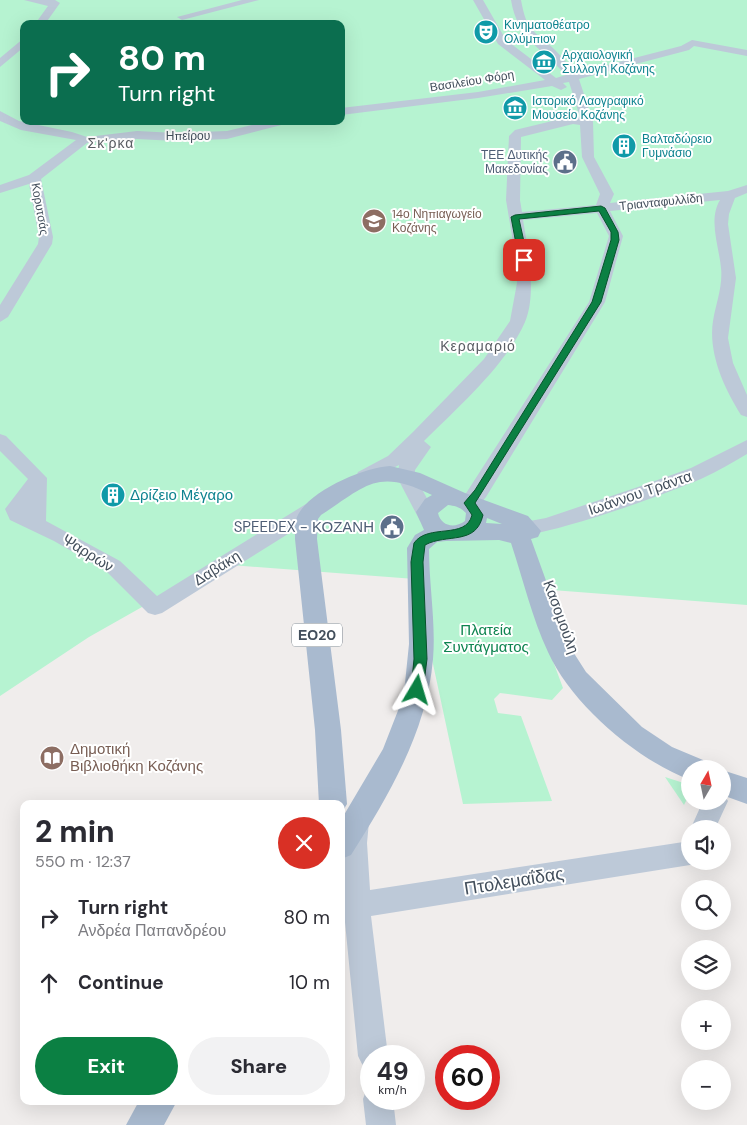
<!DOCTYPE html>
<html lang="en">
<head>
<meta charset="utf-8">
<style>
  body { margin:0; font-family:"DM Sans",sans-serif; background:#f2f2f3; color:#2b2b33; height:100vh; display:flex; flex-direction:column; font-size:19px; white-space:nowrap }
  * { box-sizing:border-box; margin:0 }
  p { font-size:16px; color:#7c7c81 }
  .icon { flex:none; width:28px; height:28px; fill:none; stroke:currentColor; stroke-width:2; stroke-linecap:round; stroke-linejoin:round }
  .map { position:relative; flex:1; overflow:hidden }
  .sheet { position:absolute; left:20px; top:800px; width:325px; height:305px; display:flex; flex-direction:column; background:#fff; border-radius:10px; box-shadow:0 5px 20px #0002 }
  .sheet>* { flex:none }
  .banner { position:absolute; left:20px; top:20px; width:325px; height:105px; border-radius:10px; box-shadow:0 5px 20px #0002; background:#0b6e4f; color:#fff; overflow:hidden }
  .needle { width:32px; rotate:9deg }
  .controls { position:absolute; left:681px; top:760px; display:grid; gap:10px }
  .controls a { display:grid; place-items:center; width:50px; height:50px; border-radius:50%; background:#fff; box-shadow:0 5px 20px #0002; font-size:25px }
  .speed { position:absolute; left:360px; top:1045px; display:flex; gap:10px; font-size:25px; font-weight:700; text-align:center }
  .speed>* { display:grid; place-content:center; width:65px; height:65px; border-radius:50%; background:#fff; box-shadow:0 5px 20px #0002; line-height:1 }
  .speed small { font-size:12px; font-weight:400 }
  .speed .limit { border:8px solid #d22; background:#fff; color:#111 }
  .pin { position:absolute; display:grid; place-items:center; width:42px; height:42px; color:#fff; margin:-21px; border-radius:10px; box-shadow:0 2px 8px #0006 }
  .me { position:absolute; width:55px; margin:-28px; rotate:7deg; stroke-linejoin:round; filter:drop-shadow(0 0 4px #0008) }
  .turn { display:flex; align-items:center; gap:18px; height:105px; padding:0 15px; font-size:22px }
  .turn .icon { width:65px; height:65px; stroke-width:2.5 }
  .turn b { display:block; font-size:35px; line-height:42px }
  .round { display:grid; place-items:center; flex:none; width:52px; height:52px; border-radius:26px; background:#f2f2f3 }
  .head { display:flex; align-items:center; justify-content:space-between; height:85px; padding:0 15px }
  h1 { font-size:30px; font-weight:800; line-height:38px }
  .primary-button { display:flex; gap:10px; margin-top:auto; padding:10px 15px }
  .primary-button a { flex:1; height:58px; border-radius:30px; background:#0b8043; color:#fff; font-size:20px; font-weight:800; line-height:58px; text-align:center }
  .primary-button a+a { background:#f2f2f3; color:#2b2b33 }
  ul { padding:0; list-style:none }
  li { display:flex; align-items:center; gap:15px; height:65px; padding:0 15px }
  li div { flex:1 }
  li b { display:block; font-size:19px }
  li em { font-style:normal }
  .map>svg:first-child { display:block }
  .green { fill:#b6f3d1; fill-rule:evenodd }
  .lines { fill:none; stroke-linecap:round; stroke-linejoin:round }
  .secondary { fill:#bdc9d8; fill-rule:evenodd }
  .primary { fill:#a9bacf; fill-rule:evenodd }
  .route { fill:#0b8043; stroke:#07532c }
  .labels { text-anchor:middle; dominant-baseline:central; stroke-width:4; stroke-linejoin:round; paint-order:stroke }
  .far-culture-label { font-size:12px; fill:#0d838f; stroke:#fff; text-anchor:start }
  .far-street-label { font-size:12px; fill:#434f5c; stroke:#fff }
  .far-service-label { font-size:12px; fill:#4e5e75; stroke:#fff; text-anchor:end }
  .far-education-label { font-size:12px; fill:#785e54; stroke:#fff; text-anchor:start }
  .far-neighbourhood-label { font-size:14px; letter-spacing:1px; fill:#595d63; stroke:#fff }
  .shield { fill:#fff; stroke:#7b848d; stroke-width:1 }
  .shield-label { font-size:14px; font-weight:bold; fill:#434f5c }
  .street-label { font-size:15px; fill:#434f5c; stroke:#fff }
  .culture-label { font-size:15px; fill:#0d838f; stroke:#fff; text-anchor:start }
  .service-label { font-size:15px; fill:#4e5e75; stroke:#fff; text-anchor:end }
  .park-label { font-size:15px; fill:#0e8450; stroke:#fff }
  .education-label { font-size:15px; fill:#785e54; stroke:#fff; text-anchor:start }
  .near-street-label { font-size:18px; fill:#434f5c; stroke:#fff }
</style>
</head>
<body>
<div class="map">
<svg width="747" height="1125" viewBox="0 0 747 1125">
  <rect width="100%" height="100%" fill="#f0edec"/>
  <g class="green">
    <path d="M 0,0 L 747,0 L 747,605 L 526,588 L 563,688 L 552,700 L 500,693 L 494,699 L 498,713 L 521,716 L 552,801 L 463,804 L 430,650 L 428,580 L 218,564 L 89,637 L 0,696 ZM 24,24 L 341,24 L 341,121 L 24,121 Z"/>
    <polygon points="665,777 690,785 690,793 684,805"/>
  </g>
  <g class="lines">
    <g class="secondary">
      <polygon points="24,0 55,0 60,3 45,24 35,24 48,6"/>
      <polygon points="242,0 259,0 182,20 177,17"/>
      <path d="M 473,0 L 483,0 L 506,40 L 556,78 L 566,75 C 542,49 517,38 511,0 L 521,0 C 527,33 533,29 555,50 C 562,57 569,65 576,73 L 681,46 L 692,40 L 747,50 L 747,56 L 694,46 L 689,50 L 579,79 L 593,122 L 594,157 L 614,194 L 610,203 L 728,191 L 747,185 L 747,193 L 735,198 L 729,214 L 728,224 L 736,278 L 728,338 L 733,363 L 747,395 L 747,417 L 741,415 C 724,388 708,353 713,321 C 716,303 723,286 721,268 C 719,246 708,220 720,200 L 610,211 L 623,236 L 605,302 L 486,497 C 479,505 475,511 463,508 L 461,503 L 463,498 L 589,302 L 609,236 L 597,213 L 523,220 C 528,250 537,293 525,322 C 507,364 456,409 424,441 L 431,447 L 415,470 L 415,477 L 437,516 L 434,521 L 427,523 L 420,521 L 397,477 L 399,465 L 365,483 L 358,482 L 356,477 L 358,472 L 388,456 L 413,432 L 484,359 L 510,321 L 517,283 L 516,260 L 506,200 L 509,136 L 515,130 L 573,116 L 580,117 L 569,82 L 563,83 L 567,87 L 561,90 L 552,86 L 478,98 L 341,115 L 341,108 L 478,92 L 545,80 L 498,44 ZM 573,124 L 580,125 L 582,157 L 600,194 L 596,205 L 522,212 L 520,200 L 521,137 Z"/>
      <polygon points="24,38 24,47 0,67 0,58"/>
      <polygon points="0,111 19,121 72,132 87,137 137,131 176,133 227,131 269,121 291,121 289,123 227,139 176,141 137,139 87,143 41,179 53,237 52,244 8,317 0,322 0,305 38,244 39,237 29,184 0,193 0,185 29,175 76,140 21,130 0,121"/>
      <polygon points="0,434 6,436 47,478 46,521 120,561 157,596 306,504 313,502 320,504 323,509 320,514 162,613 155,615 148,613 106,571 54,541 10,520 5,509 28,479 0,451"/>
      <path d="M 747,440 L 747,454 C 733,462 718,471 703,478 C 673,492 529,544 503,536 L 500,531 L 503,526 L 546,518 L 638,487 L 691,468 Z"/>
      <polygon points="722,792 728,801 715,829 690,830 703,801 722,801"/>
      <polygon points="357,810 366,814 369,822 367,843 370,890 690,841 690,861 699,861 690,865 371,916 388,1056 371,1056 371,1070 363,1066 358,1056 344,912 341,910 341,881 343,882 342,843 348,814"/>
      <polygon points="371,1087 371,1099 393,1099 396,1125 366,1125 363,1099 367,1088"/>
    </g>
    <g class="primary">
      <path d="M 390,466 L 420,473 L 465,493 L 528,516 L 541,531 L 538,537 L 531,539 L 570,647 L 586,672 L 642,727 L 672,747 L 703,760 L 707,769 L 690,769 L 690,780 C 636,759 572,705 548,652 C 532,618 523,579 511,543 L 499,540 L 446,541 L 437,542 L 429,549 C 429,585 436,623 433,659 C 427,731 389,795 351,855 L 341,859 L 341,820 L 383,749 L 399,708 L 405,683 L 409,644 L 407,548 L 415,535 L 424,530 L 416,512 L 425,499 L 432,495 C 377,468 367,485 321,515 L 318,519 L 317,539 L 341,730 L 347,804 L 341,814 L 341,804 L 319,804 L 315,730 L 295,539 C 295,533 295,526 296,520 C 303,493 364,467 390,466 ZM 448,505 C 456,506 460,507 466,513 L 465,521 C 454,529 441,526 438,513 ZM 487,518 L 502,524 L 486,523 Z"/>
      <polygon points="722,770 747,778 747,804 722,795"/>
      <polygon points="139,1101 177,1101 164,1125 126,1125"/>
    </g>
  </g>
  <path class="route" d="M 601,206 L 605,208 L 618,232 L 619,240 L 601,302 L 475,503 L 483,515 C 476,546 447,533 425,545 L 423,562 L 427,659 L 423,690 L 421,694 L 412,694 L 411,690 L 414,659 L 411,562 L 414,543 C 428,523 466,540 472,515 L 464,503 L 475,490 L 592,302 L 611,240 L 611,232 L 599,211 L 519,219 L 528,260 L 524,262 L 519,260 L 511,217 L 515,215 Z"/>
  <defs>
    <symbol id="theatre-disc" viewBox="-11 -11 22 22"><circle r="9.5" fill="#0f9aa8" stroke="#fff"/><path d="M-5-5.5Q0-4 5-5.5V0Q5 5 0 6Q-5 5-5 0ZM-3.3-2.5H-1v1.5H-3.3ZM1-2.5H3.3v1.5H1ZM-2.8 1Q0 5.5 2.8 1Z" fill="#fff"/></symbol>
    <symbol id="museum-disc" viewBox="-11 -11 22 22"><circle r="9.5" fill="#0f9aa8" stroke="#fff"/><path d="M0-6L6-3V-2H-6V-3ZM-5-1h2V3h-2ZM-1-1h2V3h-2ZM3-1h2V3H3ZM-6 4H6V6H-6Z" fill="#fff"/></symbol>
    <symbol id="building-disc" viewBox="-11 -11 22 22"><circle r="9.5" fill="#0f9aa8" stroke="#fff"/><path d="M-4-6H4V6H1V3H-1V6H-4ZM-2.5-4.3h1.7v1.8h-1.7ZM.8-4.3h1.7v1.8H.8ZM-2.5-1h1.7V.8h-1.7ZM.8-1h1.7V.8H.8Z" fill="#fff"/></symbol>
    <symbol id="civic-disc" viewBox="-11 -11 22 22"><circle r="9.5" fill="#5c6f8a" stroke="#fff"/><path d="M-.6-6.5H3V-4.5H.6V-3L4-1V1h2V6H-6V1h2V-1L-.6-3ZM-1.2 2.5V6h2.4V2.5Z" fill="#fff"/></symbol>
    <symbol id="school-disc" viewBox="-11 -11 22 22"><circle r="9.5" fill="#8d6e63" stroke="#fff"/><path d="M0-5L7-2L0 1L-7-2ZM-4 1L0 2.5L4 1V4Q0 6-4 4Z" fill="#fff"/></symbol>
    <symbol id="library-disc" viewBox="-11 -11 22 22"><circle r="9.5" fill="#8d6e63" stroke="#fff"/><path d="M-6-4Q-3-5.5-.7-3.5V5Q-3 3-6 4ZM6-4Q3-5.5 .7-3.5V5Q3 3 6 4Z" fill="#fff"/></symbol>
  </defs>
  <g fill-rule="evenodd">
    <use href="#theatre-disc" x="472" y="18" width="28" height="28"/>
    <use href="#museum-disc" x="530" y="48" width="28" height="28"/>
    <use href="#museum-disc" x="501" y="94" width="28" height="28"/>
    <use href="#building-disc" x="610" y="132" width="28" height="28"/>
    <use href="#civic-disc" x="551" y="148" width="28" height="28"/>
    <use href="#school-disc" x="360" y="207" width="28" height="28"/>
    <use href="#building-disc" x="99" y="481" width="28" height="28"/>
    <use href="#civic-disc" x="378" y="513" width="28" height="28"/>
    <use href="#library-disc" x="38" y="744" width="28" height="28"/>
  </g>
  <g class="labels">
    <g class="far-culture-label">
      <text x="504" y="25">Κινηματοθέατρο<tspan x="504" dy="14">Ολύμπιον</tspan></text>
      <text x="562" y="55">Αρχαιολογική<tspan x="562" dy="14">Συλλογή Κοζάνης</tspan></text>
      <text x="532" y="101">Ιστορικό Λαογραφικό<tspan x="532" dy="14">Μουσείο Κοζάνης</tspan></text>
      <text x="642" y="139">Βαλταδώρειο<tspan x="642" dy="14">Γυμνάσιο</tspan></text>
    </g>
    <g class="far-street-label">
      <text transform="translate(472 81) rotate(-9)">Βασιλείου Φόρη</text>
      <text x="188" y="136">Ηπείρου</text>
      <text transform="translate(661 202) rotate(-6)">Τριανταφυλλίδη</text>
      <text transform="translate(40 209) rotate(80)">Κορυτσάς</text>
    </g>
    <g class="far-service-label">
      <text x="548" y="155">ΤΕΕ Δυτικής<tspan x="548" dy="14">Μακεδονίας</tspan></text>
    </g>
    <g class="far-education-label">
      <text x="392" y="214">14ο Νηπιαγωγείο<tspan x="392" dy="14">Κοζάνης</tspan></text>
    </g>
    <g class="far-neighbourhood-label">
      <text x="111" y="143">Σκ'ρκα</text>
      <text x="478" y="346">Κεραμαριό</text>
    </g>
    <rect class="shield" x="292" y="623.5" width="50" height="23" rx="4"/>
    <g class="shield-label">
      <text x="317" y="635">ΕΟ20</text>
    </g>
    <g class="street-label">
      <text transform="translate(640 493) rotate(-19)">Ιωάννου Τράντα</text>
      <text transform="translate(88 553) rotate(32)">Ψαρρών</text>
      <text transform="translate(217 568) rotate(-32)">Δαβάκη</text>
      <text transform="translate(561 617) rotate(70)">Κασομούλη</text>
    </g>
    <g class="culture-label">
      <text x="130" y="495">Δρίζειο Μέγαρο</text>
    </g>
    <g class="service-label">
      <text x="374" y="527">SPEEDEX - ΚΟΖΑΝΗ</text>
    </g>
    <g class="park-label">
      <text x="486" y="630">Πλατεία<tspan x="486" dy="17">Συντάγματος</tspan></text>
    </g>
    <g class="education-label">
      <text x="70" y="749">Δημοτική<tspan x="70" dy="17">Βιβλιοθήκη Κοζάνης</tspan></text>
    </g>
    <g class="near-street-label">
      <text transform="translate(514 881) rotate(-9)">Πτολεμαΐδας</text>
    </g>
  </g>
</svg>
<div class="controls">
<a><svg class="needle" viewBox="-14 -14 28 28"><path d="M0-13l5 13h-10z" fill="#e53935"/><path d="M0 13l5-13h-10z" fill="#7c7c81"/></svg></a>
<a><svg class="icon" aria-label="sound" viewBox="0 0 24 24"><path d="M4 9h4l5-4v14l-5-4H4zM17 9q2 3 0 6"/></svg></a>
<a><svg class="icon" aria-label="search" viewBox="0 0 24 24"><circle cx="10" cy="10" r="6"/><path d="M15 15l6 6"/></svg></a>
<a><svg class="icon" aria-label="layers" viewBox="0 0 24 24"><path d="M12 4l9 5-9 5-9-5zM3 14l9 5 9-5"/></svg></a>
<a>+</a>
<a>−</a>
</div>
<div class="speed"><div>49<small>km/h</small></div><div class="limit">60</div></div>
<div class="pin" style="left:524px;top:260px;background:#d93025"><svg class="icon" aria-label="arrive" viewBox="0 0 24 24"><path d="M6 21V4h12l-3 4 3 4H6"/></svg></div>
<svg class="me" style="left:417px;top:690px" viewBox="-20 -20 40 40"><path d="M0-17L14 15 0 8-14 15z" fill="#0b8043" stroke="#fff" stroke-width="4"/></svg>
<div class="banner">
<div class="turn"><svg class="icon" aria-label="right" viewBox="0 0 24 24"><path d="M7 20v-9h11M14 6l5 5-5 5"/></svg><div><b>80 m</b>Turn right</div></div>
</div>
<section class="sheet">
<div class="head"><div><h1>2 min</h1><p>550 m · 12:37</p></div><a class="round" style="background:#d93025;color:#fff"><svg class="icon" aria-label="close" viewBox="0 0 24 24"><path d="M6 6l12 12M18 6L6 18"/></svg></a></div>
<ul>
<li><svg class="icon" aria-label="right" viewBox="0 0 24 24"><path d="M7 20v-9h11M14 6l5 5-5 5"/></svg><div><b>Turn right</b><p>Ανδρέα Παπανδρέου</p></div><em>80 m</em></li>
<li><svg class="icon" aria-label="ahead" viewBox="0 0 24 24"><path d="M12 20V5M6 11l6-6 6 6"/></svg><div><b>Continue</b></div><em>10 m</em></li>
</ul>
<div class="primary-button"><a>Exit</a><a>Share</a></div>
</section>
</div>
</body>
</html>
